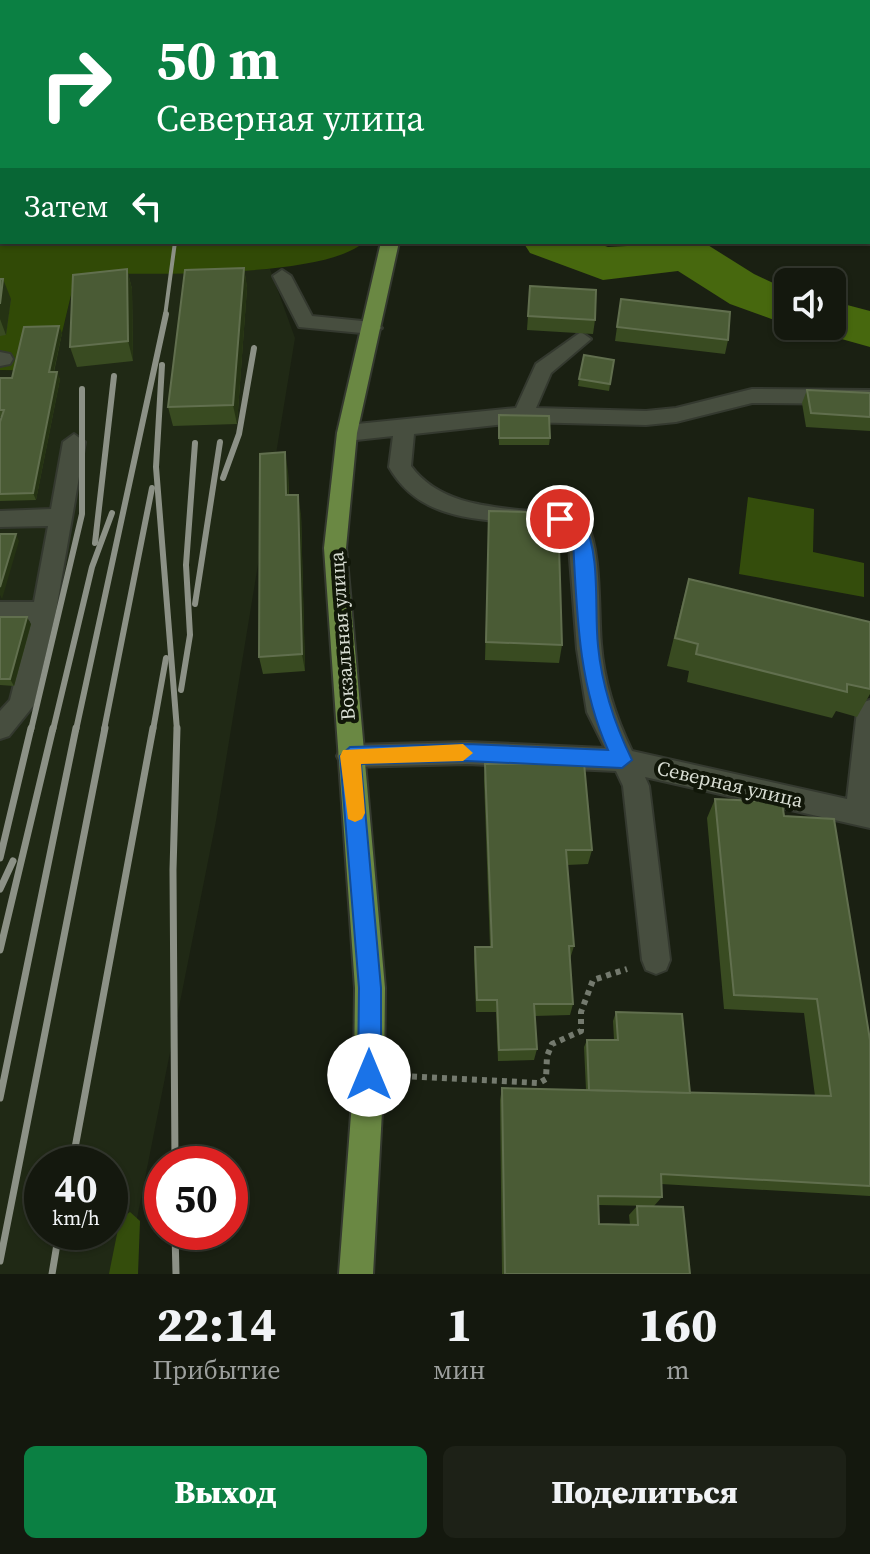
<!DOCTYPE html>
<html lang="ru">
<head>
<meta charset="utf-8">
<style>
  body { margin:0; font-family:"Source Serif 4",serif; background:#1d2117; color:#f1f3f6; height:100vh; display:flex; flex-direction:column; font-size:30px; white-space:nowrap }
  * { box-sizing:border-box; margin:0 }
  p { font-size:26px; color:#9da09e }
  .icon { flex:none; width:44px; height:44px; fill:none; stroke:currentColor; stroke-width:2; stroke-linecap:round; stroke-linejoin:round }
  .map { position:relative; height:1274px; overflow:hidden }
  .panel { display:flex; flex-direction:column; background:#14180e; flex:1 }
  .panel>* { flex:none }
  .banner { position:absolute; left:0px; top:0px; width:870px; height:244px; box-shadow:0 2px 6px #0004,0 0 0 2px #33372e; background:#0b8043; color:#fff; overflow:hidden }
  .fabs { position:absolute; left:774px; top:268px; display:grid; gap:16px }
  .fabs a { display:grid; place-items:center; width:72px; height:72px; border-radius:12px; background:#14180e; box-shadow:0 2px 6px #0004,0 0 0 2px #33372e; font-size:40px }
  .speed { position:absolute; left:24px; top:1146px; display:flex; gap:16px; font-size:40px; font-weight:700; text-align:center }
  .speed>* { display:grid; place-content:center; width:104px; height:104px; border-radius:50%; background:#14180e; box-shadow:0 2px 6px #0004,0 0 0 2px #33372e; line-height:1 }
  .speed small { font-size:20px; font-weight:400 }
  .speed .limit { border:12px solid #d22; background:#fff; color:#111 }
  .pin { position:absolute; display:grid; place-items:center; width:68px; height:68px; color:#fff; margin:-34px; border:4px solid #fff; border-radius:50%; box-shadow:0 2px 8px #0007 }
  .me { position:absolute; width:88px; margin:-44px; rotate:0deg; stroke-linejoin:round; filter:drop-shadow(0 0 6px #0008) }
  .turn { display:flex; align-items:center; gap:28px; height:168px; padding:0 24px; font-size:36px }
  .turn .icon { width:104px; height:104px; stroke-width:2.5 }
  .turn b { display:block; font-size:56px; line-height:68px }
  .then { display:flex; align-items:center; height:76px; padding:0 24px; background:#0003; gap:16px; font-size:30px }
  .eta { display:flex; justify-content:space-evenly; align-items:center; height:136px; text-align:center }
  .eta b { font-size:48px; font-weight:800; line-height:56px }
  .action { display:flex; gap:16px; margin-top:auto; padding:16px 24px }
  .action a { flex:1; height:92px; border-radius:12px; background:#0b8043; color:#fff; font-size:32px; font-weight:800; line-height:92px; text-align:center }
  .action a+a { background:#1d2117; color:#f1f3f6 }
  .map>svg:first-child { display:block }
  .built { fill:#202915; fill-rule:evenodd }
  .green { fill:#344d0c }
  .forest { fill:#314a06 }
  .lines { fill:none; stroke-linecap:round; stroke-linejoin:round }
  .river { fill:#47680e; fill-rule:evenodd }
  .minor-casing { stroke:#34392f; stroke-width:4 }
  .major-casing { stroke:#34392f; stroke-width:4 }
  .path { stroke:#747a6e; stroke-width:6; stroke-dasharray:5 5; stroke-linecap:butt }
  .minor { fill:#474e3f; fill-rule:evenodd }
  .major { fill:#6a8843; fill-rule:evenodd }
  .rail-far2 { stroke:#8c9186; stroke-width:4 }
  .rail-far1 { stroke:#8c9186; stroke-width:6 }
  .rail { stroke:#8c9186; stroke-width:7 }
  .wall { fill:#394b21 }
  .shaded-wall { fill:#253313 }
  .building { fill:#4a5b35; stroke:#616f4e; stroke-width:2 }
  .route { fill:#1a73e8; stroke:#114b97; stroke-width:2 }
  .slow { fill:#f59e0b }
  .labels { text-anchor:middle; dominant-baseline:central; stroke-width:8; stroke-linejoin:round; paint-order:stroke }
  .street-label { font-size:20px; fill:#d9ded4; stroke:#111709 }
</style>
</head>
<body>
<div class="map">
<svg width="870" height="1274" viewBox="0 0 870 1274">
  <rect width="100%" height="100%" fill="#1a2012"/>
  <path class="built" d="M 270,269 L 295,338 L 216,821 L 126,1274 L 0,1274 L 0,370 L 53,371 L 76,274 ZM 42,1164 L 110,1164 L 110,1232 L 42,1232 Z"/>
  <g class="green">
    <polygon points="748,497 814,509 813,552 864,563 864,597 739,574"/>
    <polygon points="130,1212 140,1221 138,1274 109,1274 120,1219"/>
  </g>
  <path class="forest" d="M 0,131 L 2,242 L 360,242 L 359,246 C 310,279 140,273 76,274 L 53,371 L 0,370 Z"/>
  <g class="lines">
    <g class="river">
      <rect x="0" y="153" width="2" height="28"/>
      <polygon points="523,242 594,242 608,247 703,242 754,274 788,290 788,325 730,304 678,271 603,280 530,253"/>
      <polygon points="832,301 870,311 870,347 813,331 810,326 832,326"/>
    </g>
    <defs>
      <g id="minor">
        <rect x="182" y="0" width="14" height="2"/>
        <polygon points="262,0 280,0 281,2 263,2"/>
        <rect x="354" y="0" width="14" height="2"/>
        <polygon points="451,0 465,0 466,2 452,2"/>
        <rect x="0" y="12" width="2" height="8"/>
        <polygon points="870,66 870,76 868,77 868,67"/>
        <rect x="0" y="117" width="2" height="10"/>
        <rect x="868" y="155" width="2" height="10"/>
        <rect x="868" y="179" width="2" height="12"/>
        <polygon points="282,270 291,276 312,316 372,322 382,328 372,334 299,327 273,276"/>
        <path d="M 581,332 L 591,339 L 551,373 L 536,408 L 646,411 L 676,408 L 752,389 L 870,390 L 870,404 L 752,403 L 676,422 L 646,425 L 523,422 L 414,434 L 411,466 C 450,519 529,503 586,521 C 602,551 598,609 601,644 C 604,683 615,716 632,751 L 847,799 L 857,711 L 861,703 L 870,700 L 870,828 L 645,777 L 649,786 L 670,960 L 666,970 L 656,974 L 646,970 L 642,960 L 623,786 L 616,771 L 467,764 L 350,767 L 341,764 L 337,756 L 341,748 L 350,745 L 467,742 L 605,748 L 587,712 L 577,649 L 568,533 C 506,513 427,534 389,467 L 393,436 L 347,441 L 337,433 L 347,425 L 516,408 L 536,364 Z"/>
        <polygon points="0,352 10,354 13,359 10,364 0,366"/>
        <polygon points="74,434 85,442 56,611 34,705 9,736 0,739 0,711 10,700 30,621 0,622 0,602 34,602 48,526 0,527 0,511 51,509 63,442"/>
      </g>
      <g id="major">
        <rect x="430" y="0" width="14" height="2"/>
        <polygon points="381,242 399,242 357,433 346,548 385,988 384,1075 373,1274 339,1274 354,1075 355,988 324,548 337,433"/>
      </g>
    </defs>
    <use href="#minor" class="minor-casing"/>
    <use href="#major" class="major-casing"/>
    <polyline class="path" points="402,1076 539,1083 546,1079 547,1056 552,1044 581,1031 581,1012 593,980 627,969"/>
    <use href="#minor" class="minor"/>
    <use href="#major" class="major"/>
    <polyline class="rail-far2" points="165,316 175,242"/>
    <g class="rail-far1">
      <polyline points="162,365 156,467 177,730"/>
      <polyline points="223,478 239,434 254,348"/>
      <polyline points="95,543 114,376"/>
      <polyline points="195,604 220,442"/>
      <polyline points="181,690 190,635 186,565 195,443"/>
      <polyline points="31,730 82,514 82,389"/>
      <polyline points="53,730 92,567 112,513"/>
      <polyline points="76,730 166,314"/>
      <polyline points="104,730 152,488"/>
      <polyline points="153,730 166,658"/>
    </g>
    <g class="rail">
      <polyline points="0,858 31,728"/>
      <polyline points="0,889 13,861"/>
      <polyline points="0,950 53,728"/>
      <polyline points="0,1098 76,728"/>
      <polyline points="72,1164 153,728"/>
      <polyline points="175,1164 173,870 177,728"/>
      <polyline points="175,1232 176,1274"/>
      <polyline points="0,1261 105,728"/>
      <polyline points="52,1274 59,1232"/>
    </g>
  </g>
  <g class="wall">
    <rect x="868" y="7" width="2" height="27"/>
    <polygon points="0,42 2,42 2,104 0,98"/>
    <polygon points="244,268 247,288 237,424 173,426 168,407"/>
    <polygon points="127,269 132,289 133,361 77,367 70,347"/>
    <polygon points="0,279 11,299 6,335 0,336"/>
    <polygon points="530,286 595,320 593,334 527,330"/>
    <polygon points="621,299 728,340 725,354 615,341"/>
    <polygon points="62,333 54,372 60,379 36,500 0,501 0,422 2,417 0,417 0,378 12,378"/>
    <polygon points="614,360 609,391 578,386 579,379"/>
    <polygon points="807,390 870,393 870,431 806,427 802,403"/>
    <polygon points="498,423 550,438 549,445 499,445"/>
    <polygon points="288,471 289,495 301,514 305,671 263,674 259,657"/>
    <polygon points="489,511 562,645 559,663 485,660"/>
    <polygon points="689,579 870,622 870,694 857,717 836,711 832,718 687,682 689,671 667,666 681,608"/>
    <polygon points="0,617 31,624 14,686 0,685"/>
    <polygon points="485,764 592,850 588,864 567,865 574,946 570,959 573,1004 570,1015 534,1016 537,1049 534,1060 498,1061 496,1012 476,1012 474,959 475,947 490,947 484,780"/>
    <polygon points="715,799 784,816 870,1040 870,1196 661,1184 662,1197 654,1206 598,1205 599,1224 630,1225 629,1215 637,1206 690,1274 502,1274 500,1100 502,1088 586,1090 584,1047 587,1040 614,1040 613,1021 616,1012 690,1093 815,1096 804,1013 724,1009 707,818"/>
  </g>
  <g class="shaded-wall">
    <polygon points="159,0 171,0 170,2 159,2"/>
    <polygon points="244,268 247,288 237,424 233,405"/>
    <polygon points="127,269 132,289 133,361 128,341"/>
    <polygon points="3,279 11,299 6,335 0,319 0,304"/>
    <polygon points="59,326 62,333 52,379 49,372"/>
    <polygon points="57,372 60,379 36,500 33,493"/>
    <polygon points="285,452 288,471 289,514 286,495"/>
    <polygon points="298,495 301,514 305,671 302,654"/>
    <polygon points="16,534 19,541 2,599 0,595 0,587"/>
    <polygon points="27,617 31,624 14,686 10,679"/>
  </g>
  <g class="building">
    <rect x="65" y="0" width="94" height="2"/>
    <rect x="298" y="0" width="41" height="2"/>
    <rect x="371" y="0" width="20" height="2"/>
    <rect x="504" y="0" width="41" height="2"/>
    <rect x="868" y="7" width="2" height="13"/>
    <polygon points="0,42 2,42 2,53 0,57"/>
    <polygon points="244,268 233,405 168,407 185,270"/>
    <polygon points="127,269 128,341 70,347 73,275"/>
    <polygon points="0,279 3,279 0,304"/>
    <polygon points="530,286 596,290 595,320 528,316"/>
    <polygon points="621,299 730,312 728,340 617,327"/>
    <polygon points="59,326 49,372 57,372 33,493 0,494 0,422 4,410 0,410 0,378 12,378 24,327"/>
    <polygon points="584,355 614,360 610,384 579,379"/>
    <polygon points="807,390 870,393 870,417 811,413"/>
    <polygon points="499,415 549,416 550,438 499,438"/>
    <polygon points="285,452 286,495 298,495 302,654 259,657 260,454"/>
    <polygon points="489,511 558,513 562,645 486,642"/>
    <polygon points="0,534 16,534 0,587"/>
    <polygon points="689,579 870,622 870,689 847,684 847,692 696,654 698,644 675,638"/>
    <polygon points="0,617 27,617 10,679 0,679"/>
    <polygon points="584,763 592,850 566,850 574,946 569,946 573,1004 534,1004 537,1049 499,1050 497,1000 477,1000 475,947 492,947 485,764"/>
    <polygon points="715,799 782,802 784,816 834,819 870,1040 870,1186 661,1174 662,1197 598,1196 599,1224 638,1225 637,1206 683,1207 690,1274 505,1274 502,1088 831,1096 817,999 734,995"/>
    <polygon points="616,1012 682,1014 690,1093 589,1090 587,1040 618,1040"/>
  </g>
  <path class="route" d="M 560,513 L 584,522 C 601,557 594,608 598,646 C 602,687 614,723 632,760 L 622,768 L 467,761 L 361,764 L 381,988 L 381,1075 L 378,1084 L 369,1087 L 361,1084 L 358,1075 L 359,988 L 340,756 L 350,747 L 467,744 L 608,750 C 578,683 577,613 573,540 L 571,531 L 552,519 Z"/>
  <polygon class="slow" points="463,744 473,753 463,761 361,764 365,813 362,819 355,822 348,819 340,756 343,750"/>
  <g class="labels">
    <g class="street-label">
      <text transform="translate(342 636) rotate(-94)">Вокзальная улица</text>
      <text transform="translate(730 784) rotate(13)">Северная улица</text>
    </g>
  </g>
</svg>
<div class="fabs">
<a><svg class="icon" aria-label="sound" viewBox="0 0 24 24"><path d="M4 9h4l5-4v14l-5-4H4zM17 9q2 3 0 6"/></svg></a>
</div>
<div class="speed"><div>40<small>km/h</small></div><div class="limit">50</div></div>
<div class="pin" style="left:560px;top:519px;background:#d93025"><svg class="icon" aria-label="arrive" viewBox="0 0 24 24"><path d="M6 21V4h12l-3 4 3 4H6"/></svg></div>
<svg class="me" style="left:369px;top:1075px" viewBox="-20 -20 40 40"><circle r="19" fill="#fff"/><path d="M0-13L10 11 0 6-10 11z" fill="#1a73e8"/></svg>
<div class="banner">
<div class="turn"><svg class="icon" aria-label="right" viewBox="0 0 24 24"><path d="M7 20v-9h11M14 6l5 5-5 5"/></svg><div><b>50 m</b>Северная улица</div></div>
<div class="then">Затем<svg class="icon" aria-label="left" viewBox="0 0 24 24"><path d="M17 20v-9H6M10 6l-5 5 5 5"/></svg></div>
</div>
</div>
<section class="panel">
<div class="eta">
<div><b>22:14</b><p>Прибытие</p></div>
<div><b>1</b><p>мин</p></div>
<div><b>160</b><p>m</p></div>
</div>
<div class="action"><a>Выход</a><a>Поделиться</a></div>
</section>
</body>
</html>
